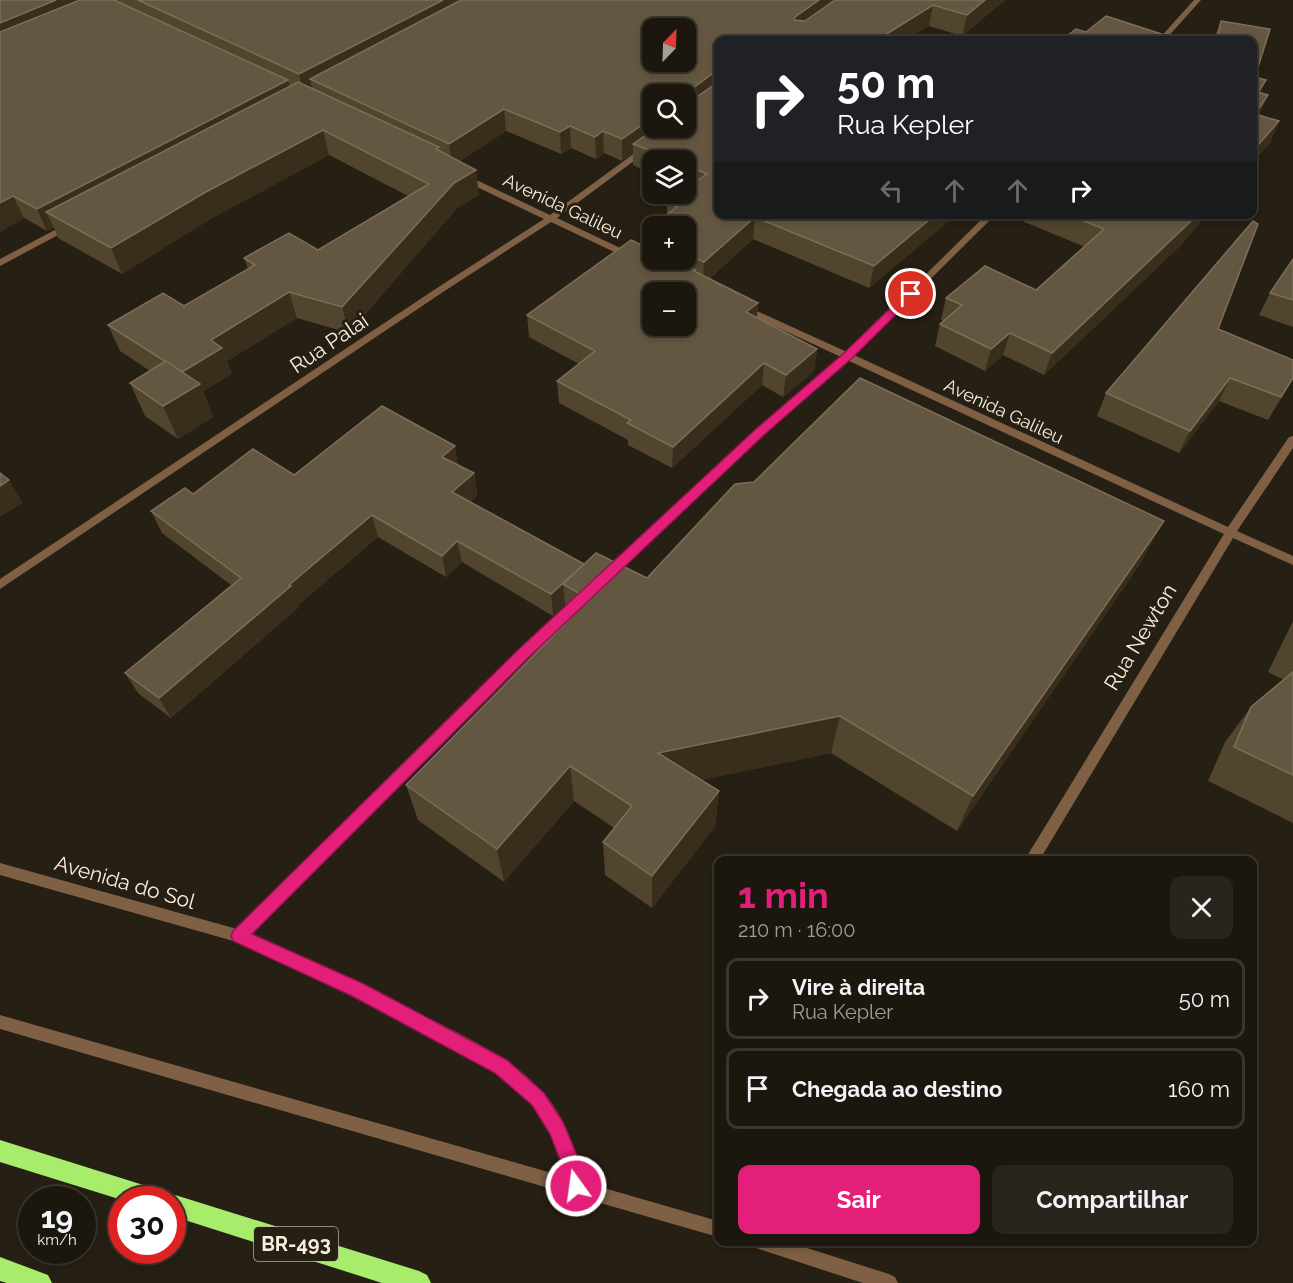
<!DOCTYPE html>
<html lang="pt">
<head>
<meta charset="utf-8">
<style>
  body { margin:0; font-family:Raleway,sans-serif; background:#29241c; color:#f1f3f6; height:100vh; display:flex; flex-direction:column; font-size:22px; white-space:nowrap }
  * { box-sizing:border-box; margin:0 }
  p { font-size:20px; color:#a09f9e }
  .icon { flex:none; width:33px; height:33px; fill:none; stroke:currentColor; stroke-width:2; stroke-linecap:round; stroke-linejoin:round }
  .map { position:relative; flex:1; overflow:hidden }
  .drawer { position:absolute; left:714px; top:856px; width:543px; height:390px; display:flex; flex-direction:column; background:#1c170e; border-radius:12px; box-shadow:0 3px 9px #0003,0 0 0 2px #3a362e }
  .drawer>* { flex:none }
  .guide { position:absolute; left:714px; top:36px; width:543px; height:183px; border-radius:12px; box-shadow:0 3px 9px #0003,0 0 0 2px #3a362e; background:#202124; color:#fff; overflow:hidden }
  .needle { width:39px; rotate:23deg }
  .controls { position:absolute; left:642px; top:18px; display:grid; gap:12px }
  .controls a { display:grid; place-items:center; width:54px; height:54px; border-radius:12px; background:#1c170e; box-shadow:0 3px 9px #0003,0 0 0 2px #3a362e; font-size:30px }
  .speed { position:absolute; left:18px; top:1186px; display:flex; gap:12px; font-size:30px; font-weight:700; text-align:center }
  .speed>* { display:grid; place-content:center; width:78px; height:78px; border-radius:50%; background:#1c170e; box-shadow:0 3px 9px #0003,0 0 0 2px #3a362e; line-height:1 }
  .speed small { font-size:15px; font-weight:400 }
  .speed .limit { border:9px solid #d22; background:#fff; color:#111 }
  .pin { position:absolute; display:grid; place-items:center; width:51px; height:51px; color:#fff; margin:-26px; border:3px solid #fff; border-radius:50%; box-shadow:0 2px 6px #0007 }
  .me { position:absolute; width:66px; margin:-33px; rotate:346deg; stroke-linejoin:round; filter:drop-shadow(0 0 4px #0008) }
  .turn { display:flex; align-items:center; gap:21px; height:126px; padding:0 24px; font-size:27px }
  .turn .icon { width:78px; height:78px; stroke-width:2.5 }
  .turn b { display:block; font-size:42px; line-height:51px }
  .lanes { display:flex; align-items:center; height:57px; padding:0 24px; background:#0003; justify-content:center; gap:30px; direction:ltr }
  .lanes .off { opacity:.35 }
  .round { display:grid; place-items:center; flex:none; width:63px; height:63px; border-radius:12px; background:#29241c }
  .summary { display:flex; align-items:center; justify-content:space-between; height:102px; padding:0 24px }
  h1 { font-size:36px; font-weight:700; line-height:45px; color:#e31f7a }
  .cta { display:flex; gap:12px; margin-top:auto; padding:12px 24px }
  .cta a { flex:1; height:69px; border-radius:12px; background:#e31f7a; color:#fff; font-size:24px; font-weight:700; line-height:69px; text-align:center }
  .cta a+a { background:#29241c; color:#f1f3f6 }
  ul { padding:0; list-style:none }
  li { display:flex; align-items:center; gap:18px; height:81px; margin:0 12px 9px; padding:0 12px; border:3px solid #3a362e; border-radius:12px }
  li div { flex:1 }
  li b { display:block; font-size:22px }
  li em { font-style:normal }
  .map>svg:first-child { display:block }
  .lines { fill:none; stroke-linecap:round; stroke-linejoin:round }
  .minor { fill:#7f6044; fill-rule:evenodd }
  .trunk { fill:#a8ec6b; fill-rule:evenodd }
  .wall { fill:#52452e; fill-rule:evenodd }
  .shaded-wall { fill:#392e1b }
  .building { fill:#645741; stroke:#7c6e59; stroke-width:1.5; fill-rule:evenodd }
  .route { fill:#e31f7a; stroke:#94144f; stroke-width:1.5 }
  .labels { text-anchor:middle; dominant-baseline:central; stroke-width:6; stroke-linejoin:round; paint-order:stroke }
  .far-street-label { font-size:18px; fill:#fbeddc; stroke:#261f13 }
  .shield { fill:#261f13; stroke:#bbafa0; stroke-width:1.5 }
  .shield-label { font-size:20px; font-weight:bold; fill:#fbeddc }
  .street-label { font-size:21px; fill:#fbeddc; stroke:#261f13 }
</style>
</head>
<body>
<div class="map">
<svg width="1293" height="1283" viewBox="0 0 1293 1283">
  <rect width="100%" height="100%" fill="#261f13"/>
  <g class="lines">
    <g class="minor">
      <polygon points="1194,0 1201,0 1165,40 1158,40"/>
      <polygon points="643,147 650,149 557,218 635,255 635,259 629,259 551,222 443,292 0,589 0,579 437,288 544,219 460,179 460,175 466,175 550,215"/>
      <polygon points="987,214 996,214 854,355 1228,527 1289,437 1293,436 1293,448 1237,531 1293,556 1293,565 1233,538 1039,861 1024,861 1224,534 849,361 765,434 613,577 605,577 603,574 757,428 841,357 740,310 740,306 746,306 847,352"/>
      <polygon points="70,222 73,223 73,227 0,266 0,259"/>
      <path d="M 576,599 L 580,601 L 582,604 L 580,607 L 527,657 L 251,934 C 307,960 364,986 420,1014 C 466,1037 519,1060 551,1102 C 568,1125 577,1154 583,1182 L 718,1221 L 718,1237 L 0,1029 L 0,1015 L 566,1177 L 552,1134 L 532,1105 L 495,1072 L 452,1047 L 353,996 L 237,942 L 0,875 L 0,863 L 237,929 L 519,651 L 572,601 Z"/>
      <polygon points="754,1242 788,1242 889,1274 895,1277 898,1283 863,1283 762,1250 756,1248"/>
    </g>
    <g class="trunk">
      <polygon points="0,1140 156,1189 164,1192 166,1196 172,1194 419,1271 427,1275 431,1283 382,1283 172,1216 172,1200 122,1200 0,1162"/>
      <polygon points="0,1257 48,1275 52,1283 7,1283 0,1281"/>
    </g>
  </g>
  <g class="wall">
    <path d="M 0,0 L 1005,0 L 962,36 L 929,26 L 718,40 L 718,214 L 957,214 L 869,288 L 753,239 L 709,279 L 758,303 L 757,318 L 817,349 L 814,371 L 783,397 L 762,385 L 672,468 L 628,445 L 628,440 L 559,403 L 557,381 L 579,364 L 529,337 L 527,315 L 641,245 L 641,233 L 667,214 L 667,203 L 687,188 L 686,187 L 686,160 L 652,160 L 652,174 L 633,165 L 633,153 L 622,161 L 604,153 L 596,159 L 571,148 L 561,154 L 506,131 L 460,161 L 479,195 L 457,208 L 349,333 L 297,318 L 227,361 L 232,374 L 203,391 L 213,417 L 178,439 L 145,416 L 130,383 L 150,371 L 120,351 L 108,325 L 184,306 L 248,269 L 244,258 L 318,250 L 408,196 L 329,155 L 212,218 L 122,274 L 58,238 L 54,228 L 47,231 L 24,218 L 0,232 ZM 652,94 L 686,94 L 686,128 L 652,128 ZM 652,226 L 686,226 L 686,260 L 652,260 Z"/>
    <polygon points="1221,21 1270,29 1255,77 1266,80 1261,93 1268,95 1259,115 1279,121 1270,143 1252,163 1252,40 1213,40"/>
    <polygon points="1005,214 1207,214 1181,245 1044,375 1003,355 985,371 935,346 940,324 943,321 941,320 946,298 1036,290 1085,247"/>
    <polygon points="1293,259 1293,327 1259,315 1270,293"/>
    <polygon points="1218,329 1293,378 1268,420 1219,401 1179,453 1097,416 1106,393"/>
    <polygon points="458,465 474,473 477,495 470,502 584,564 647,578 1142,561 957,831 831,753 701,780 719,791 715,826 652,908 605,875 603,842 614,828 574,801 504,882 418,820 406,785 567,621 565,604 553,616 462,562 446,577 378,537 298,605 299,607 171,718 138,693 125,673 231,585 162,533 151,511 193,494 294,475"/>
    <polygon points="1293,621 1293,823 1208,781 1225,742 1251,707 1284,680 1268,672"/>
  </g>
  <g class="shaded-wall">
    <polygon points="56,0 90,0 0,49 0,23"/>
    <polygon points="443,0 485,0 310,79 313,91 304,95 299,74"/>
    <polygon points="819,0 846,0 793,38 795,17"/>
    <polygon points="985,0 1005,0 962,36 967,15"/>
    <polygon points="933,5 929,26 906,40 877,40"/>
    <polygon points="716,71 715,93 686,116 685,94"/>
    <polygon points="288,80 293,101 46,212 54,228 47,231 37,209"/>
    <polygon points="1266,80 1257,102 1258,92"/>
    <polygon points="1268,95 1259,116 1255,114"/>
    <polygon points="504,109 506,131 452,166 449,144"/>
    <polygon points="652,118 652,128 670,128 633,144 633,153 622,161 622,139"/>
    <polygon points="1279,121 1270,143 1252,163 1252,152"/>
    <polygon points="570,126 571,148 561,154 560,132"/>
    <polygon points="323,130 329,155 212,218 122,274 111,248 204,193"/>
    <polygon points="603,131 604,153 596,159 595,137"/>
    <polygon points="476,170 479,195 457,208 349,333 342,307 454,183"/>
    <polygon points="13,196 24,218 0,232 0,203"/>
    <polygon points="936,214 957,214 869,288 874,266"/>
    <polygon points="1197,214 1207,214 1181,245 1044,375 1052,353"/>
    <polygon points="755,217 753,239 703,284 704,262"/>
    <polygon points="289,292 297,318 227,361 232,374 203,391 213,417 178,439 163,406 181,373 211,340"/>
    <polygon points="758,303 756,325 746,312"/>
    <polygon points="1010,333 1003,355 985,371 991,349"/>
    <polygon points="817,349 814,371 783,397 786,375"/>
    <polygon points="764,363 762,385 672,468 673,447"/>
    <polygon points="1230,378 1219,401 1179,453 1190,431"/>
    <polygon points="455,446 459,468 442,457"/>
    <polygon points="474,473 477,495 457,514 452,492"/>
    <polygon points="9,480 23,503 0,517 0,486"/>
    <polygon points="372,515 378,537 298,605 299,607 171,718 159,698 289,585"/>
    <polygon points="1164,521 1142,561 957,831 973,796"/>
    <polygon points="457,541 462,562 446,577 442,556"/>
    <polygon points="584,564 563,584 565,604 553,616 551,594"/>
    <polygon points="840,716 831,753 658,789 658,753"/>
    <polygon points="570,766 574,801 504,882 497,849"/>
    <polygon points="719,791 715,826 652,908 652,876"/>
  </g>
  <g class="building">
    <polygon points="0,0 56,0 0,23"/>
    <polygon points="80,0 114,0 288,80 37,209 13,196 0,203 0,32"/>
    <polygon points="138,0 443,0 299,74"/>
    <path d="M 461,0 L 819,0 L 795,17 L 794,20 L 805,21 L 835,0 L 985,0 L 967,15 L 933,5 L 877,40 L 718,40 L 718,72 L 716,71 L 685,94 L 652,94 L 652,118 L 622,139 L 603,131 L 595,137 L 570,126 L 560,132 L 504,109 L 449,144 L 310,79 ZM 652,28 L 686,28 L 686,62 L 652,62 Z"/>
    <polygon points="1106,16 1180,40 1062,40 1076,29 1086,32"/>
    <polygon points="1221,21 1270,29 1255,77 1266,80 1258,92 1268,95 1255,114 1279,121 1252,152 1252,40 1217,40"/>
    <polygon points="298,82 439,147 436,149 476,170 454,183 342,307 289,292 211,340 222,348 182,372 108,325 163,293 184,306 255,265 244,258 289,233 318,250 429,184 323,130 204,193 111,248 46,212"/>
    <polygon points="718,82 718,214 936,214 874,266 755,217 704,262 686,253 686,226 652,226 652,238 641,233 677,207 667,203 680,194 686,194 686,189 707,174 686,165 686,160 674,160 633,144 656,128 686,128 686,103 688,103"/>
    <polygon points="1067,214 1197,214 1190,222 1052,353 1010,333 991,349 940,324 962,305 946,298 985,266 1036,290 1104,229"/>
    <polygon points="1253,221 1258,224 1218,329 1293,360 1293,378 1281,397 1230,378 1190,431 1106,393"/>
    <path d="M 631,240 L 652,250 L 652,260 L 673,260 L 695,270 L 694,271 L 758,303 L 746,312 L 817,349 L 786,375 L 764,363 L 673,447 L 627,423 L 631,420 L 557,381 L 595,351 L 527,315 ZM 652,292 L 686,292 L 686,326 L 652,326 Z"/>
    <polygon points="1293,259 1293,300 1270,293"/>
    <polygon points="166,361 200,384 163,406 130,383"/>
    <polygon points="860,378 1164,521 973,796 840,716 658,753 719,791 652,876 603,842 632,806 570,766 497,849 406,785 589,599 563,584 596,553 647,578 735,484 754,482"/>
    <polygon points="382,406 455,446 442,457 474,473 452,492 584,564 551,594 457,541 442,556 372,515 289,585 291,586 159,698 125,673 241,578 151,511 185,488 193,494 253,449 294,475"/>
    <polygon points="0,473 9,480 0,486"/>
    <polygon points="1293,672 1293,775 1234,747 1251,707"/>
  </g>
  <polygon class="route" points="911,290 917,294 915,296 851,359 765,434 528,658 252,934 364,984 507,1060 544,1093 563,1122 581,1165 585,1186 582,1192 576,1195 569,1192 562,1165 550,1134 532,1105 495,1073 352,996 233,941 231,936 233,931 518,650 757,428 843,354 908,291"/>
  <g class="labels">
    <g class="far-street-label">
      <text transform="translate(563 206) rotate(25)">Avenida Galileu</text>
      <text transform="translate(1004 411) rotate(25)">Avenida Galileu</text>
    </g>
    <rect class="shield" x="254" y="1227" width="84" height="34" rx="4.5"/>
    <g class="shield-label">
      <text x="296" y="1244">BR-493</text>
    </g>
    <g class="street-label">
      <text transform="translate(329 343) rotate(-34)">Rua Palai</text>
      <text transform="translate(1140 637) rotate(-59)">Rua Newton</text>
      <text transform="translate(125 882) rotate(16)">Avenida do Sol</text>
    </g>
  </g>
</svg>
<div class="controls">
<a><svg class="needle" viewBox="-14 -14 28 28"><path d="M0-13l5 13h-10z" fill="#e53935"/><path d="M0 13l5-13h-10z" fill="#a09f9e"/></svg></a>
<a><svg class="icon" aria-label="search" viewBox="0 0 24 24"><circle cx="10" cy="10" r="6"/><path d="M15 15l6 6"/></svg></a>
<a><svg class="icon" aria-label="layers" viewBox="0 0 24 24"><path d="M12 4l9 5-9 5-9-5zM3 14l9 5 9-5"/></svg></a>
<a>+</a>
<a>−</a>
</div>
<div class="speed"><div>19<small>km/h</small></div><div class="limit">30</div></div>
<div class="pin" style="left:911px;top:294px;background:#d93025"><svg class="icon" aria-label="arrive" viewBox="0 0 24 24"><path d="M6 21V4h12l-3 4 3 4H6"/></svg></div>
<svg class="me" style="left:576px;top:1186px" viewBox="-20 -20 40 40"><circle r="17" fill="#e31f7a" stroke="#fff" stroke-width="3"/><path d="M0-11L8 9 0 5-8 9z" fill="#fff"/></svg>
<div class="guide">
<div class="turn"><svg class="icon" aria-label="right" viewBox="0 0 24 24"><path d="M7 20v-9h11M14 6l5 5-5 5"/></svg><div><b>50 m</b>Rua Kepler</div></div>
<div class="lanes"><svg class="icon off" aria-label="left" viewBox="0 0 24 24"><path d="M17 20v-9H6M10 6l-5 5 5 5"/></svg><svg class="icon off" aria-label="ahead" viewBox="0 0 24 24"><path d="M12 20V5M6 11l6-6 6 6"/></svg><svg class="icon off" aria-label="ahead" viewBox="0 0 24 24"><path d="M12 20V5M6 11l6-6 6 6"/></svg><svg class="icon" aria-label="right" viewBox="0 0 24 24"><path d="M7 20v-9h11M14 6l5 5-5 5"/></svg></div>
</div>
<section class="drawer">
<div class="summary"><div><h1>1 min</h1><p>210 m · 16:00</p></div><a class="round"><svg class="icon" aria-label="close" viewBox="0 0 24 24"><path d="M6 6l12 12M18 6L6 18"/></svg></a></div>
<ul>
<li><svg class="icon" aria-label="right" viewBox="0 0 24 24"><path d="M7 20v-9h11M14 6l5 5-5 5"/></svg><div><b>Vire à direita</b><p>Rua Kepler</p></div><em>50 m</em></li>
<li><svg class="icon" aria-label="arrive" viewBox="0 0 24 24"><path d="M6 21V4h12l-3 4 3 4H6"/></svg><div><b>Chegada ao destino</b></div><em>160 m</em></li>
</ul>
<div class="cta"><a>Sair</a><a>Compartilhar</a></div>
</section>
</div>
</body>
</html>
